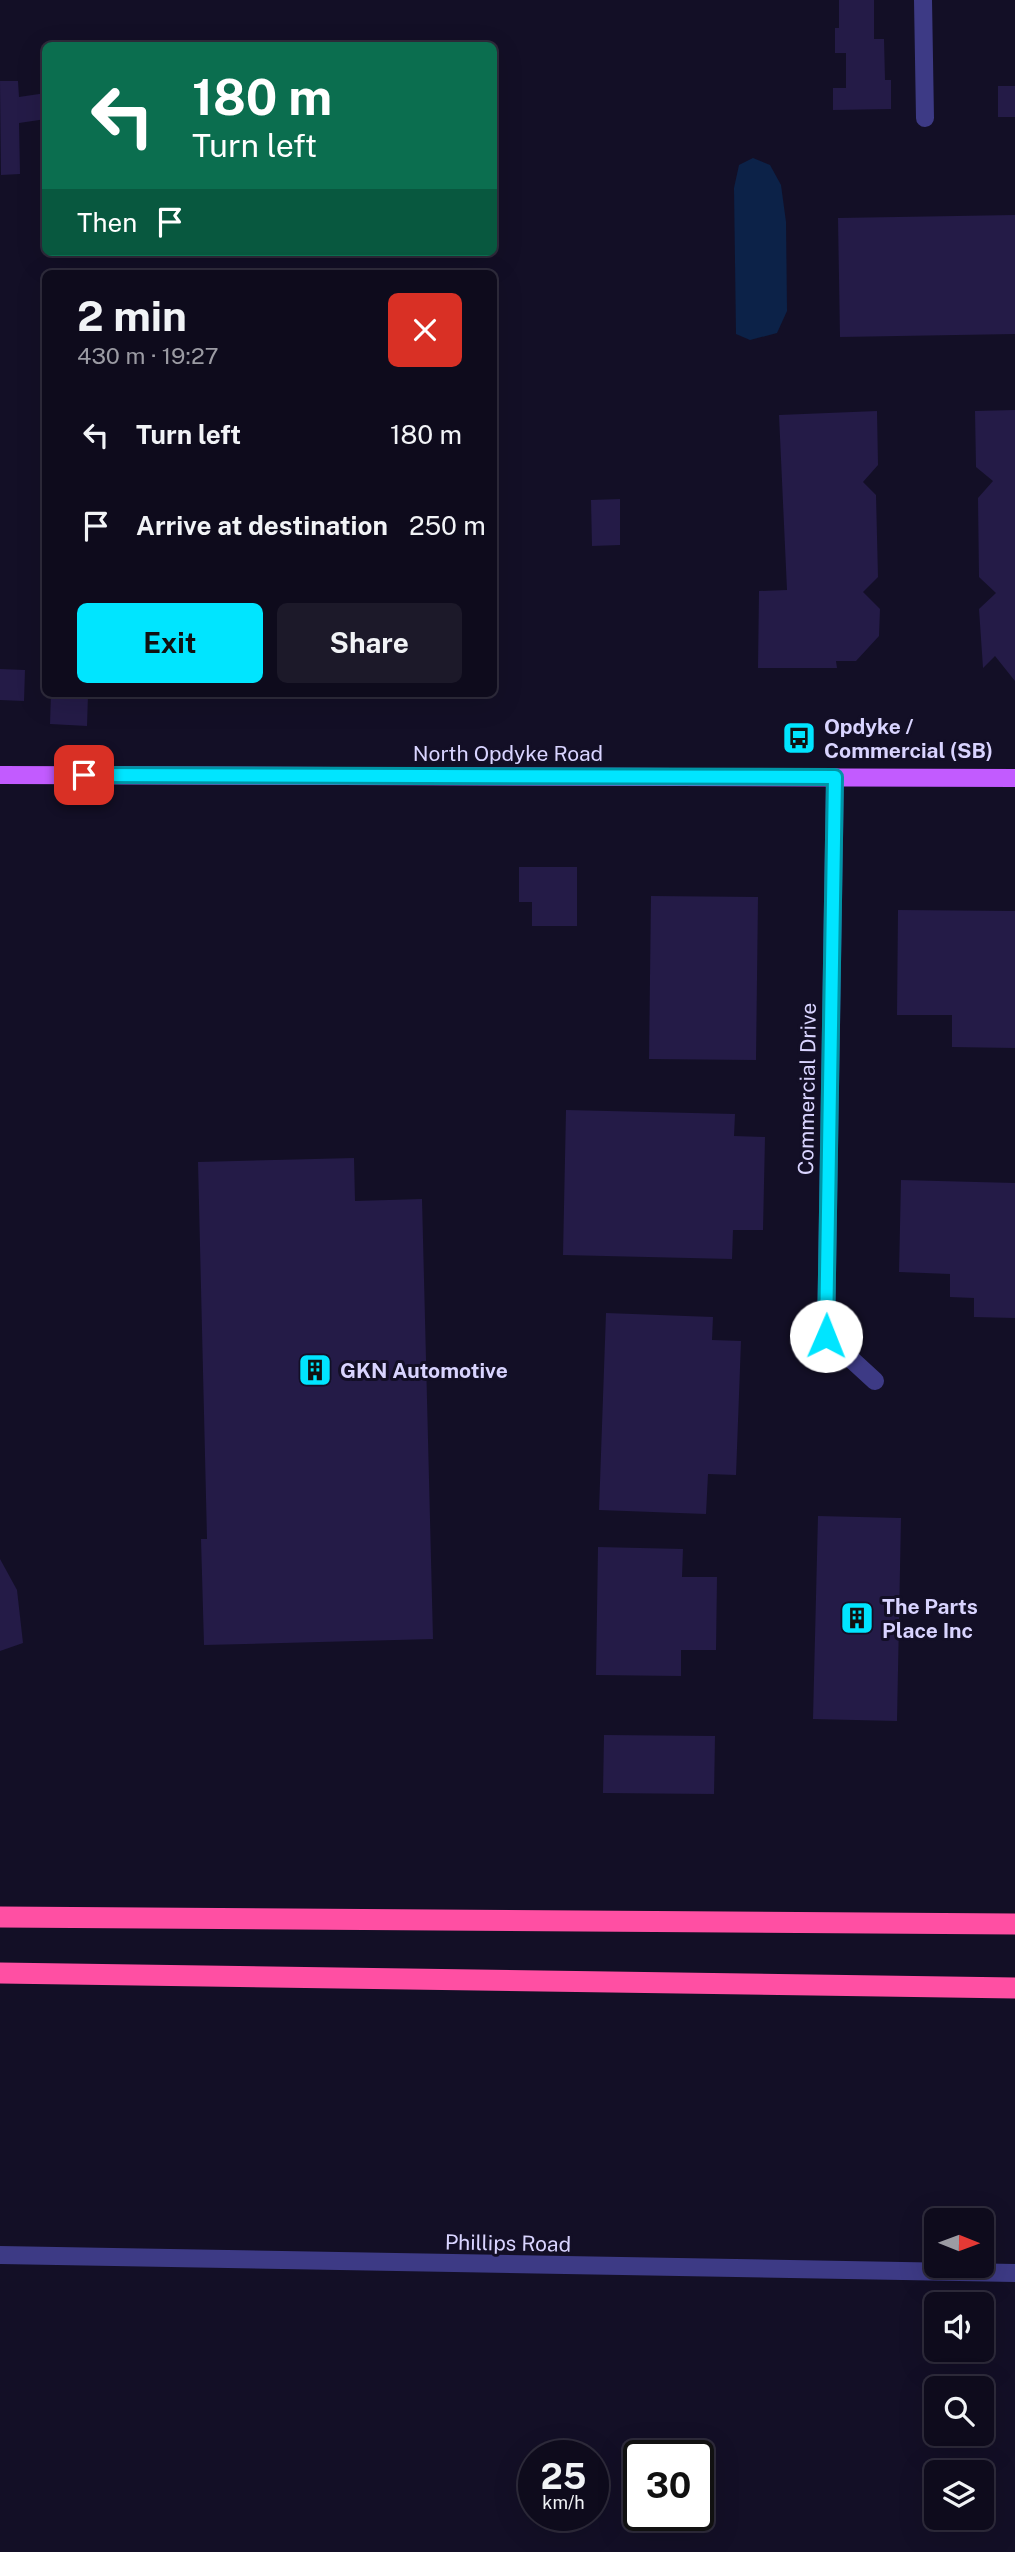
<!DOCTYPE html>
<html lang="en">
<head>
<meta charset="utf-8">
<style>
  body { margin:0; font-family:"Public Sans",sans-serif; background:#1c1929; color:#f1f3f6; height:100vh; display:flex; flex-direction:column; font-size:26px; white-space:nowrap }
  * { box-sizing:border-box; margin:0 }
  p { font-size:23px; color:#9b9ba3 }
  .icon { flex:none; width:38px; height:38px; fill:none; stroke:currentColor; stroke-width:2; stroke-linecap:round; stroke-linejoin:round }
  .map { position:relative; flex:1; overflow:hidden }
  .side { position:absolute; left:42px; top:270px; width:455px; height:427px; display:flex; flex-direction:column; background:#0e0b1c; border-radius:10px; box-shadow:0 7px 28px #0002,0 0 0 2px #2e2b3b }
  .side>* { flex:none }
  .banner { position:absolute; left:42px; top:42px; width:455px; height:214px; border-radius:10px; box-shadow:0 7px 28px #0002,0 0 0 2px #2e2b3b; background:#0b6e4f; color:#fff; overflow:hidden }
  .needle { width:46px; rotate:91deg }
  .controls { position:absolute; left:924px; top:2208px; display:grid; gap:14px }
  .controls a { display:grid; place-items:center; width:70px; height:70px; border-radius:10px; background:#0e0b1c; box-shadow:0 7px 28px #0002,0 0 0 2px #2e2b3b; font-size:35px }
  .speed { position:absolute; left:518px; top:2440px; display:flex; gap:14px; font-size:35px; font-weight:700; text-align:center }
  .speed>* { display:grid; place-content:center; width:91px; height:91px; border-radius:50%; background:#0e0b1c; box-shadow:0 7px 28px #0002,0 0 0 2px #2e2b3b; line-height:1 }
  .speed small { font-size:18px; font-weight:400 }
  .speed .limit { border:4px solid #111; border-radius:10px; background:#fff; color:#111 }
  .pin { position:absolute; display:grid; place-items:center; width:60px; height:60px; color:#fff; margin:-30px; border-radius:14px; box-shadow:0 4px 10px #0006 }
  .me { position:absolute; width:77px; margin:-38px; rotate:1deg; stroke-linejoin:round; filter:drop-shadow(0 0 5px #0008) }
  .turn { display:flex; align-items:center; gap:24px; height:147px; padding:0 35px; font-size:32px }
  .turn .icon { width:91px; height:91px; stroke-width:2.5 }
  .turn b { display:block; font-size:49px; line-height:60px }
  .then { display:flex; align-items:center; height:66px; padding:0 35px; background:#0003; gap:14px; font-size:26px }
  .round { display:grid; place-items:center; flex:none; width:74px; height:74px; border-radius:10px; background:#1c1929 }
  .head { display:flex; align-items:center; justify-content:space-between; height:119px; padding:0 35px }
  h1 { font-size:42px; font-weight:700; line-height:52px }
  .primary-button { display:flex; gap:14px; margin-top:auto; padding:14px 35px }
  .primary-button a { flex:1; height:80px; border-radius:10px; background:#00e5ff; color:#111; font-size:28px; font-weight:700; line-height:80px; text-align:center }
  .primary-button a+a { background:#1c1929; color:#f1f3f6 }
  ul { padding:0; list-style:none }
  li { display:flex; align-items:center; gap:21px; height:91px; padding:0 35px }
  li div { flex:1 }
  li b { display:block; font-size:26px }
  li em { font-style:normal }
  .map>svg:first-child { display:block }
  .water { fill:#0c2248 }
  .building { fill:#241b47 }
  .lines { fill:none; stroke-linecap:round; stroke-linejoin:round }
  .minor { stroke:#3d3a85; stroke-width:18 }
  .major { stroke:#c25bff; stroke-width:18 }
  .highway { stroke:#ff4fa3; stroke-width:21 }
  .route-casing { stroke:#0095a6; stroke-width:18 }
  .route { stroke:#00e5ff; stroke-width:12 }
  .labels { text-anchor:middle; dominant-baseline:central; stroke-width:6; stroke-linejoin:round; paint-order:stroke }
  .poi-label { font-size:21px; font-weight:bold; fill:#d9d4ff; stroke:#130f26; text-anchor:start }
  .street-label { font-size:21px; fill:#d9d4ff; stroke:#130f26 }
</style>
</head>
<body>
<div class="map">
<svg width="1015" height="2552" viewBox="0 0 1015 2552">
  <rect width="100%" height="100%" fill="#130f26"/>
  <polygon class="water" points="753,158 770,165 781,185 786,222 787,311 777,333 750,340 736,334 734,188 739,165"/>
  <g class="building">
    <polygon points="839,0 874,0 874,39 884,39 885,80 891,80 891,109 833,110 833,88 846,88 846,53 835,53 835,28 839,28"/>
    <polygon points="0,81 18,81 19,97 46,93 46,119 19,123 20,174 1,175"/>
    <rect x="998" y="86" width="17" height="31"/>
    <polygon points="1015,215 1015,334 840,337 838,218"/>
    <polygon points="1015,410 1015,681 995,656 983,668 979,609 996,593 979,577 978,498 993,481 976,467 975,411"/>
    <polygon points="877,411 878,465 863,482 876,495 878,577 863,592 880,609 879,636 856,661 836,661 837,668 758,668 759,591 787,590 779,415"/>
    <polygon points="620,499 620,545 592,546 591,500"/>
    <polygon points="0,669 25,670 24,701 0,700"/>
    <polygon points="51,693 88,694 87,726 50,724"/>
    <polygon points="519,867 577,867 577,926 532,926 532,902 519,902"/>
    <polygon points="651,896 758,897 756,1060 649,1059"/>
    <polygon points="898,910 1015,911 1015,1048 952,1047 952,1015 897,1015"/>
    <polygon points="566,1110 735,1114 734,1136 765,1137 763,1230 733,1230 732,1259 563,1255"/>
    <polygon points="354,1158 355,1201 422,1199 433,1639 204,1645 201,1539 207,1539 198,1162"/>
    <polygon points="901,1180 1015,1183 1015,1318 974,1317 974,1298 950,1297 950,1274 899,1272"/>
    <polygon points="606,1313 713,1317 712,1340 741,1341 736,1475 708,1474 706,1514 599,1510"/>
    <polygon points="818,1516 901,1518 897,1721 813,1719"/>
    <polygon points="598,1547 683,1549 682,1577 717,1577 716,1650 681,1650 681,1676 596,1675"/>
    <polygon points="0,1559 17,1590 23,1643 0,1651"/>
    <polygon points="604,1735 715,1736 714,1794 603,1793"/>
  </g>
  <g class="lines">
    <g class="minor">
      <polyline points="923,0 925,118"/>
      <polyline points="835,777 826,1336 875,1381"/>
      <polyline points="0,2255 1015,2273"/>
    </g>
    <polyline class="major" points="0,775 1015,778"/>
    <g class="highway">
      <polyline points="0,1917 1015,1924"/>
      <polyline points="0,1973 1015,1988"/>
    </g>
  </g>
  <g class="lines">
    <defs>
      <polyline id="route" points="84,775 835,777 826,1336"/>
    </defs>
    <use href="#route" class="route-casing"/>
    <use href="#route" class="route"/>
  </g>
  <defs>
    <symbol id="bus-square" viewBox="-11 -11 22 22"><rect x="-9" y="-9" width="18" height="18" rx="4" fill="#00e5ff" stroke="#130f26"/><path d="M-5-6H5V4H4V6H2V4H-2V6H-4V4H-5ZM-3.5-4V0h7V-4ZM-3.5 1.2v1.5H-2V1.2ZM2 1.2v1.5H3.5V1.2Z" fill="#111"/></symbol>
    <symbol id="building-square" viewBox="-11 -11 22 22"><rect x="-9" y="-9" width="18" height="18" rx="4" fill="#00e5ff" stroke="#130f26"/><path d="M-4-6H4V6H1V3H-1V6H-4ZM-2.5-4.3h1.7v1.8h-1.7ZM.8-4.3h1.7v1.8H.8ZM-2.5-1h1.7V.8h-1.7ZM.8-1h1.7V.8H.8Z" fill="#111"/></symbol>
  </defs>
  <g fill-rule="evenodd">
    <use href="#bus-square" x="780" y="719" width="38" height="38"/>
    <use href="#building-square" x="296" y="1351" width="38" height="38"/>
    <use href="#building-square" x="838" y="1599" width="38" height="38"/>
  </g>
  <g class="labels">
    <g class="poi-label">
      <text x="824" y="726">Opdyke /<tspan x="824" dy="24">Commercial (SB)</tspan></text>
      <text x="340" y="1370">GKN Automotive</text>
      <text x="882" y="1606">The Parts<tspan x="882" dy="24">Place Inc</tspan></text>
    </g>
    <g class="street-label">
      <text x="508" y="753">North Opdyke Road</text>
      <text transform="translate(807 1089) rotate(-89)">Commercial Drive</text>
      <text transform="translate(508 2243) rotate(1)">Phillips Road</text>
    </g>
  </g>
</svg>
<div class="controls">
<a><svg class="needle" viewBox="-14 -14 28 28"><path d="M0-13l5 13h-10z" fill="#e53935"/><path d="M0 13l5-13h-10z" fill="#9b9ba3"/></svg></a>
<a><svg class="icon" aria-label="sound" viewBox="0 0 24 24"><path d="M4 9h4l5-4v14l-5-4H4zM17 9q2 3 0 6"/></svg></a>
<a><svg class="icon" aria-label="search" viewBox="0 0 24 24"><circle cx="10" cy="10" r="6"/><path d="M15 15l6 6"/></svg></a>
<a><svg class="icon" aria-label="layers" viewBox="0 0 24 24"><path d="M12 4l9 5-9 5-9-5zM3 14l9 5 9-5"/></svg></a>
</div>
<div class="speed"><div>25<small>km/h</small></div><div class="limit">30</div></div>
<div class="pin" style="left:84px;top:775px;background:#d93025"><svg class="icon" aria-label="arrive" viewBox="0 0 24 24"><path d="M6 21V4h12l-3 4 3 4H6"/></svg></div>
<svg class="me" style="left:826px;top:1336px" viewBox="-20 -20 40 40"><circle r="19" fill="#fff"/><path d="M0-13L10 11 0 6-10 11z" fill="#00e5ff"/></svg>
<div class="banner">
<div class="turn"><svg class="icon" aria-label="left" viewBox="0 0 24 24"><path d="M17 20v-9H6M10 6l-5 5 5 5"/></svg><div><b>180 m</b>Turn left</div></div>
<div class="then">Then<svg class="icon" aria-label="arrive" viewBox="0 0 24 24"><path d="M6 21V4h12l-3 4 3 4H6"/></svg></div>
</div>
<section class="side">
<div class="head"><div><h1>2 min</h1><p>430 m · 19:27</p></div><a class="round" style="background:#d93025;color:#fff"><svg class="icon" aria-label="close" viewBox="0 0 24 24"><path d="M6 6l12 12M18 6L6 18"/></svg></a></div>
<ul>
<li><svg class="icon" aria-label="left" viewBox="0 0 24 24"><path d="M17 20v-9H6M10 6l-5 5 5 5"/></svg><div><b>Turn left</b></div><em>180 m</em></li>
<li><svg class="icon" aria-label="arrive" viewBox="0 0 24 24"><path d="M6 21V4h12l-3 4 3 4H6"/></svg><div><b>Arrive at destination</b></div><em>250 m</em></li>
</ul>
<div class="primary-button"><a>Exit</a><a>Share</a></div>
</section>
</div>
</body>
</html>
